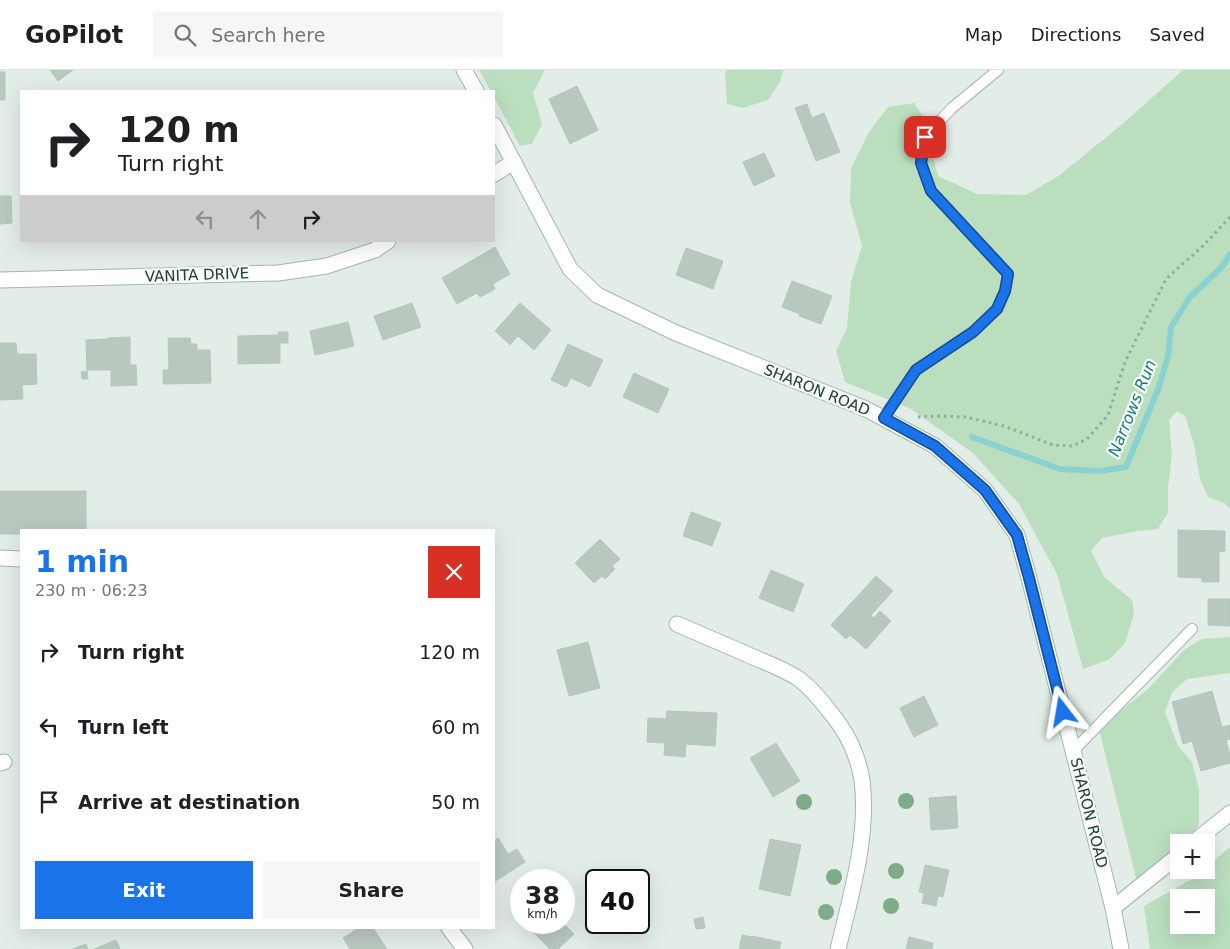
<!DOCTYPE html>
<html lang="en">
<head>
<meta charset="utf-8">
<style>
  body { margin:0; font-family:"DejaVu Sans",sans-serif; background:#f6f6f6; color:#202124; height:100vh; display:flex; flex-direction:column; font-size:19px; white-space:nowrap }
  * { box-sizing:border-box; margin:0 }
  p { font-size:16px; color:#757577 }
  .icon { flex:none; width:28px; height:28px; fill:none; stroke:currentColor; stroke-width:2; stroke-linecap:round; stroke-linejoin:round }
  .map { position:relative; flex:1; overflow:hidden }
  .drawer { position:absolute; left:20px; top:459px; width:475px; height:400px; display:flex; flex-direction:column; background:#fff; border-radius:0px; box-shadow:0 5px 20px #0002 }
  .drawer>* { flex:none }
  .banner { position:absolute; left:20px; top:20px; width:475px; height:152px; border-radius:0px; box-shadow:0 5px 20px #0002; background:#fff; color:#202124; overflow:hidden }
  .controls { position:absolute; left:1170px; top:764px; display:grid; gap:10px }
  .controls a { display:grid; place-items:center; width:45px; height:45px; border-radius:0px; background:#fff; box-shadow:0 5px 20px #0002; font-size:25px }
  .speed { position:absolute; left:510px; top:799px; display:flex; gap:10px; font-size:25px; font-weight:700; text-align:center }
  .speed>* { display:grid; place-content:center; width:65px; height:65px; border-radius:50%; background:#fff; box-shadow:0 5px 20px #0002; line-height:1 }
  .speed small { font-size:12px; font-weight:400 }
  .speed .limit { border:2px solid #111; border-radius:8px; background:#fff; color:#111 }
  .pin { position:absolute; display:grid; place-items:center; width:42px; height:42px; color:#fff; margin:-21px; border-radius:10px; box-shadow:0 2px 8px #0006 }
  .me { position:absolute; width:55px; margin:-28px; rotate:346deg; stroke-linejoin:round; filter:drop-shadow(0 0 4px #0008) }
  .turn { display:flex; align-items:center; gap:18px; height:105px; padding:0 15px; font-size:22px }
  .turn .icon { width:65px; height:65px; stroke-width:2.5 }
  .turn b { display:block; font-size:35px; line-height:42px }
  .lanes { display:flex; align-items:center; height:48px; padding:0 15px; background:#0003; justify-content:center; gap:25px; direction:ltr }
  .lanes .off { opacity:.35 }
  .round { display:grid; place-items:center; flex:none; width:52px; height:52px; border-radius:0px; background:#f6f6f6 }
  .head { display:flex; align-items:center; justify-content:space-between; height:85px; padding:0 15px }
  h1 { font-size:30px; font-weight:800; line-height:38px; color:#1a73e8 }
  .cta { display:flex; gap:10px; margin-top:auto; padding:10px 15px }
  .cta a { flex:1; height:58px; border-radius:0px; background:#1a73e8; color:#fff; font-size:20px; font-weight:800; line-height:58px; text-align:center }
  .cta a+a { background:#f6f6f6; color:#202124 }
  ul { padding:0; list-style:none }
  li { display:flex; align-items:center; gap:15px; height:75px; padding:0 15px }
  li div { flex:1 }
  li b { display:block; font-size:19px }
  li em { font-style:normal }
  header { display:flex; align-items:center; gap:30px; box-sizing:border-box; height:70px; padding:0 25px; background:#fff; border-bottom:1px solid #e0e0e0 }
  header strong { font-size:24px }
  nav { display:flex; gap:28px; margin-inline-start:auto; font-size:18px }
  .search { width:350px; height:45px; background:#f6f6f6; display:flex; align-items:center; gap:12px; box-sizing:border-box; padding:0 18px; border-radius:0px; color:#757577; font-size:19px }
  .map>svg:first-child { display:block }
  .green { fill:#bbdebf; fill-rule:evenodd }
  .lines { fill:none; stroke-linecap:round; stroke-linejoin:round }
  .stream { stroke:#8ad2d1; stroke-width:6 }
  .building { fill:#b8c8bf; stroke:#b5c7bc }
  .lane-casing { stroke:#a5b5ad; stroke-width:12 }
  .street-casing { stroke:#a5b5ad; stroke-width:17 }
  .secondary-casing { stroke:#a1b9ac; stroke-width:17 }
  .path { stroke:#83b19a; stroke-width:3; stroke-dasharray:2.5 4; stroke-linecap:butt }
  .lane { stroke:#fff; stroke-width:10 }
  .street { stroke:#fff; stroke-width:15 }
  .secondary { stroke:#fff; stroke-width:15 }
  .tree { fill:#7eac88 }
  .route-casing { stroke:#114b97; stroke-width:12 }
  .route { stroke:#1a73e8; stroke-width:9 }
  .labels { text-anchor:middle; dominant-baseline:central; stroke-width:4.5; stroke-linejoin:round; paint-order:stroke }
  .street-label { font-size:15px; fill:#223e32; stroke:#f3f9f5 }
  .water-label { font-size:16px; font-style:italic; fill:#1b7b7a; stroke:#f3f9f5 }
</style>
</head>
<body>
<header>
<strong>GoPilot</strong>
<div class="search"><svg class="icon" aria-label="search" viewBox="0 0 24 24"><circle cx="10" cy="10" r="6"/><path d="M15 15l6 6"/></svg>Search here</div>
<nav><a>Map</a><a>Directions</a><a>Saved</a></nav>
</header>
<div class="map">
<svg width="1230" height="879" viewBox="0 0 1230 879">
  <rect width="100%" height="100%" fill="#e3ede7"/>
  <g class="green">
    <polygon points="479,0 545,0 533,23 542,54 532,74 520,76 494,27 494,21 491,21"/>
    <polygon points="727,0 783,0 780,12 768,30 743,38 727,34 725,4"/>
    <polygon points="1183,0 1230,0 1230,439 1224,433 1208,427 1200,409 1194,374 1185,346 1177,341 1169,350 1172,385 1168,418 1168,443 1158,459 1137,461 1102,468 1091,481 1105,508 1132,530 1134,544 1125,573 1110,589 1083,599 1057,504 1019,434 973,383 911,339 845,312 836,281 847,258 851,212 862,176 850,133 851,98 869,62 888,37 914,33 922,45 938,106 977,124 1026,125 1060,105 1127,50"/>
    <polygon points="1230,567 1230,603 1187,609 1172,622 1165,642 1178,676 1192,692 1199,719 1199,754 1191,767 1184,772 1179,772 1179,777 1137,812 1099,659 1149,618 1185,579 1202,569"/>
    <path d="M 1230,777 L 1230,879 L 1150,879 L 1144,836 L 1192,809 L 1203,800 L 1206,800 L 1206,797 ZM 1179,828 L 1206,828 L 1206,855 L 1179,855 Z"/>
  </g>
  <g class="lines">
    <polyline class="stream" points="972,367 1060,399 1100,401 1126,397 1159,317 1168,286 1171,257 1190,227 1222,197 1230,184"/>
  </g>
  <g class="building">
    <polygon points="50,0 73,0 58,11"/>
    <rect x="0" y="2" width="5" height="28"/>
    <polygon points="577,16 598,60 570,74 549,29"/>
    <polygon points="807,34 812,48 824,43 840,82 816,91 795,38"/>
    <polygon points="764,83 775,106 754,116 743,92"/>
    <polygon points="0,126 11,126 12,153 0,154"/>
    <polygon points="495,177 510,204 493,214 495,219 480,227 477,223 457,234 442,208"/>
    <polygon points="686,178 723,191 713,219 676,205"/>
    <polygon points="792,211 832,226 821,254 799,246 800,244 782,237"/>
    <polygon points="412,233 421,257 383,270 374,246"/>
    <polygon points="520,233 551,260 534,280 518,266 510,275 495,261"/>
    <polygon points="348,252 354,276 315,285 310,261"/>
    <polygon points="278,262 288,262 288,273 280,273 280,293 238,294 238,266 279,265"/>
    <polygon points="130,267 130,295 136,295 137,315 111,316 111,300 87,300 86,270 108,269 108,268"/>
    <polygon points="168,268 190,268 191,274 197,274 197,280 210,280 211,313 163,314 163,300 169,300"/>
    <polygon points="0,273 16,273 17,284 36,284 37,314 22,315 23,329 0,330"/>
    <polygon points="568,274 603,290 590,317 571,308 566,317 551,310"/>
    <polygon points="87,301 88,309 82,309 81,302"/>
    <polygon points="634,303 669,319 658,343 623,327"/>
    <polygon points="0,421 86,421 86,460 21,460 21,464 0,464"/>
    <polygon points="691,442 721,453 712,476 683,466"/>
    <polygon points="1178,460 1225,461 1225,481 1219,482 1219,512 1202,512 1202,508 1178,507"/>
    <polygon points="600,469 620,489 612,496 615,499 605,509 602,506 594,513 575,493"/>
    <polygon points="771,500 804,514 793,542 759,528"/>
    <polygon points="876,506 893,521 871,545 874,548 880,541 891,551 866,579 850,565 846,569 831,555"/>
    <polygon points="1208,529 1230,529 1230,556 1208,555"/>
    <polygon points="588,572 600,618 569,626 557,580"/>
    <polygon points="1212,621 1222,657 1230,655 1230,669 1226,670 1230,685 1230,693 1201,701 1192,671 1183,674 1172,632"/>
    <polygon points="924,626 938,655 914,667 900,638"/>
    <polygon points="667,641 717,643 715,676 686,674 685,687 664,685 665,673 647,672 648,648 666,649"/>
    <polygon points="776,673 800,711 773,727 750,688"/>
    <polygon points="956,726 958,758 931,760 929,728"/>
    <polygon points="498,768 508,784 517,779 525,792 494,812 494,771"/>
    <polygon points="770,769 801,775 790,826 759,819"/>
    <polygon points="925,795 949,800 943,827 938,826 936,836 922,833 924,823 919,822"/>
    <polygon points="703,847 705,858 696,859 694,849"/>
    <polygon points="533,852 562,852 574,864 558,879 550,879 528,857"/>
    <polygon points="359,858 373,858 387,879 350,879 343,868"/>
    <polygon points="742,865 752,867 752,866 781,872 779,879 739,879"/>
    <polygon points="909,867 933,873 932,879 906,879"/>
    <polygon points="116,870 120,879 94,879"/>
    <polygon points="86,874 88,879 72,879"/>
  </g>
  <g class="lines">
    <defs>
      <g id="lane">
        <polyline points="883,348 916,300 973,262 997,239 1005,221 1008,204 931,121 921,93 925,67 952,38 998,0"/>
        <polyline points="1073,681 1192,559"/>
      </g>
      <g id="street">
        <polyline points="494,104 514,92"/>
        <polyline points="0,210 278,203 327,196 375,180 388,171"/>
        <polyline points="0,488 21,489"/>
        <path d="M 677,554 C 702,565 726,575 751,586 C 767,593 784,599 799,609 C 812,619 820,629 830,642 C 846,661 858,685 862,710 C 869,766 851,825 838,879"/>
        <polyline points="0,693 4,692"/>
        <polyline points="1194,772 1230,743"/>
        <polyline points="1113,838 1179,785"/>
        <polyline points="449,858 465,879"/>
      </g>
      <g id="secondary">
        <polyline points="464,0 476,21"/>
        <polyline points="494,55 570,199 597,225 676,263 866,339 935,376 985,420 1017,465 1029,508 1113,838 1121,879"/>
      </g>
    </defs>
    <use href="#lane" class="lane-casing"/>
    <use href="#street" class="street-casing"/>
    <use href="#secondary" class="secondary-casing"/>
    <polyline class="path" points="918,347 936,346 966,347 1004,356 1053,375 1073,376 1087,369 1108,345 1125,292 1166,209 1204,175 1230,147"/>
    <use href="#lane" class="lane"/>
    <use href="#street" class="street"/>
    <use href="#secondary" class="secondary"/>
  </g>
  <g class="tree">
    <circle cx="906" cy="731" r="8"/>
    <circle cx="804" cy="732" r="8"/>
    <circle cx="896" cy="801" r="8"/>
    <circle cx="834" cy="807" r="8"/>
    <circle cx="891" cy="836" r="8"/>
    <circle cx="826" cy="842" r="8"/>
  </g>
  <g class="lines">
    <defs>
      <polyline id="route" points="925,67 921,93 931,121 1008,204 1005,221 997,239 973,262 916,300 884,348 935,376 985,420 1017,465 1029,508 1063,642"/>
    </defs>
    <use href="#route" class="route-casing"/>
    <use href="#route" class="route"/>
  </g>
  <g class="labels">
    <g class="street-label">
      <text transform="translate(197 205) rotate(-2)">VANITA DRIVE</text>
      <text transform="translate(817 320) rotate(22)">SHARON ROAD</text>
      <text transform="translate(1089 743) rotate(76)">SHARON ROAD</text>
    </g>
    <g class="water-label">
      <text transform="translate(1132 338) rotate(-68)">Narrows Run</text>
    </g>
  </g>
</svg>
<div class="controls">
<a>+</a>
<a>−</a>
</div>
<div class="speed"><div>38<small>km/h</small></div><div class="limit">40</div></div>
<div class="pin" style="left:925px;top:67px;background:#d93025"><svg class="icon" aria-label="arrive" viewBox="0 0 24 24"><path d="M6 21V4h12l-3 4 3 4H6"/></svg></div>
<svg class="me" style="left:1063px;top:642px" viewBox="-20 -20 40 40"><path d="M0-17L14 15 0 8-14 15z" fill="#1a73e8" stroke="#fff" stroke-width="4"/></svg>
<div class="banner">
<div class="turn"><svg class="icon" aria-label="right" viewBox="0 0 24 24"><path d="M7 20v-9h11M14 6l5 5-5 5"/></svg><div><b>120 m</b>Turn right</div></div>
<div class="lanes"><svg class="icon off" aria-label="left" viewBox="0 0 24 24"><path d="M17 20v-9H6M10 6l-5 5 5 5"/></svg><svg class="icon off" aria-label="ahead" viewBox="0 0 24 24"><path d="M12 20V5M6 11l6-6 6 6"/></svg><svg class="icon" aria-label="right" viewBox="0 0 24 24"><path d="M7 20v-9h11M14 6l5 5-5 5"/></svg></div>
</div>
<section class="drawer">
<div class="head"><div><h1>1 min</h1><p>230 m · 06:23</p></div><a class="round" style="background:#d93025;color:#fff"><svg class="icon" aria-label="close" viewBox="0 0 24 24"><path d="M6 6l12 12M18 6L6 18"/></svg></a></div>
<ul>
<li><svg class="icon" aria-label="right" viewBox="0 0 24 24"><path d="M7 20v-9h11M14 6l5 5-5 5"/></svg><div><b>Turn right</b></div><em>120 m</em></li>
<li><svg class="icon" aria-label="left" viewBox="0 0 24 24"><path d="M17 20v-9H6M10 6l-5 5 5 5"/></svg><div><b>Turn left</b></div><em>60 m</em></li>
<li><svg class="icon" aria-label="arrive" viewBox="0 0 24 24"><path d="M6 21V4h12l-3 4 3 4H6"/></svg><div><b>Arrive at destination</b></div><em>50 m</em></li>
</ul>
<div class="cta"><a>Exit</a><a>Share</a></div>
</section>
</div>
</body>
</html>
